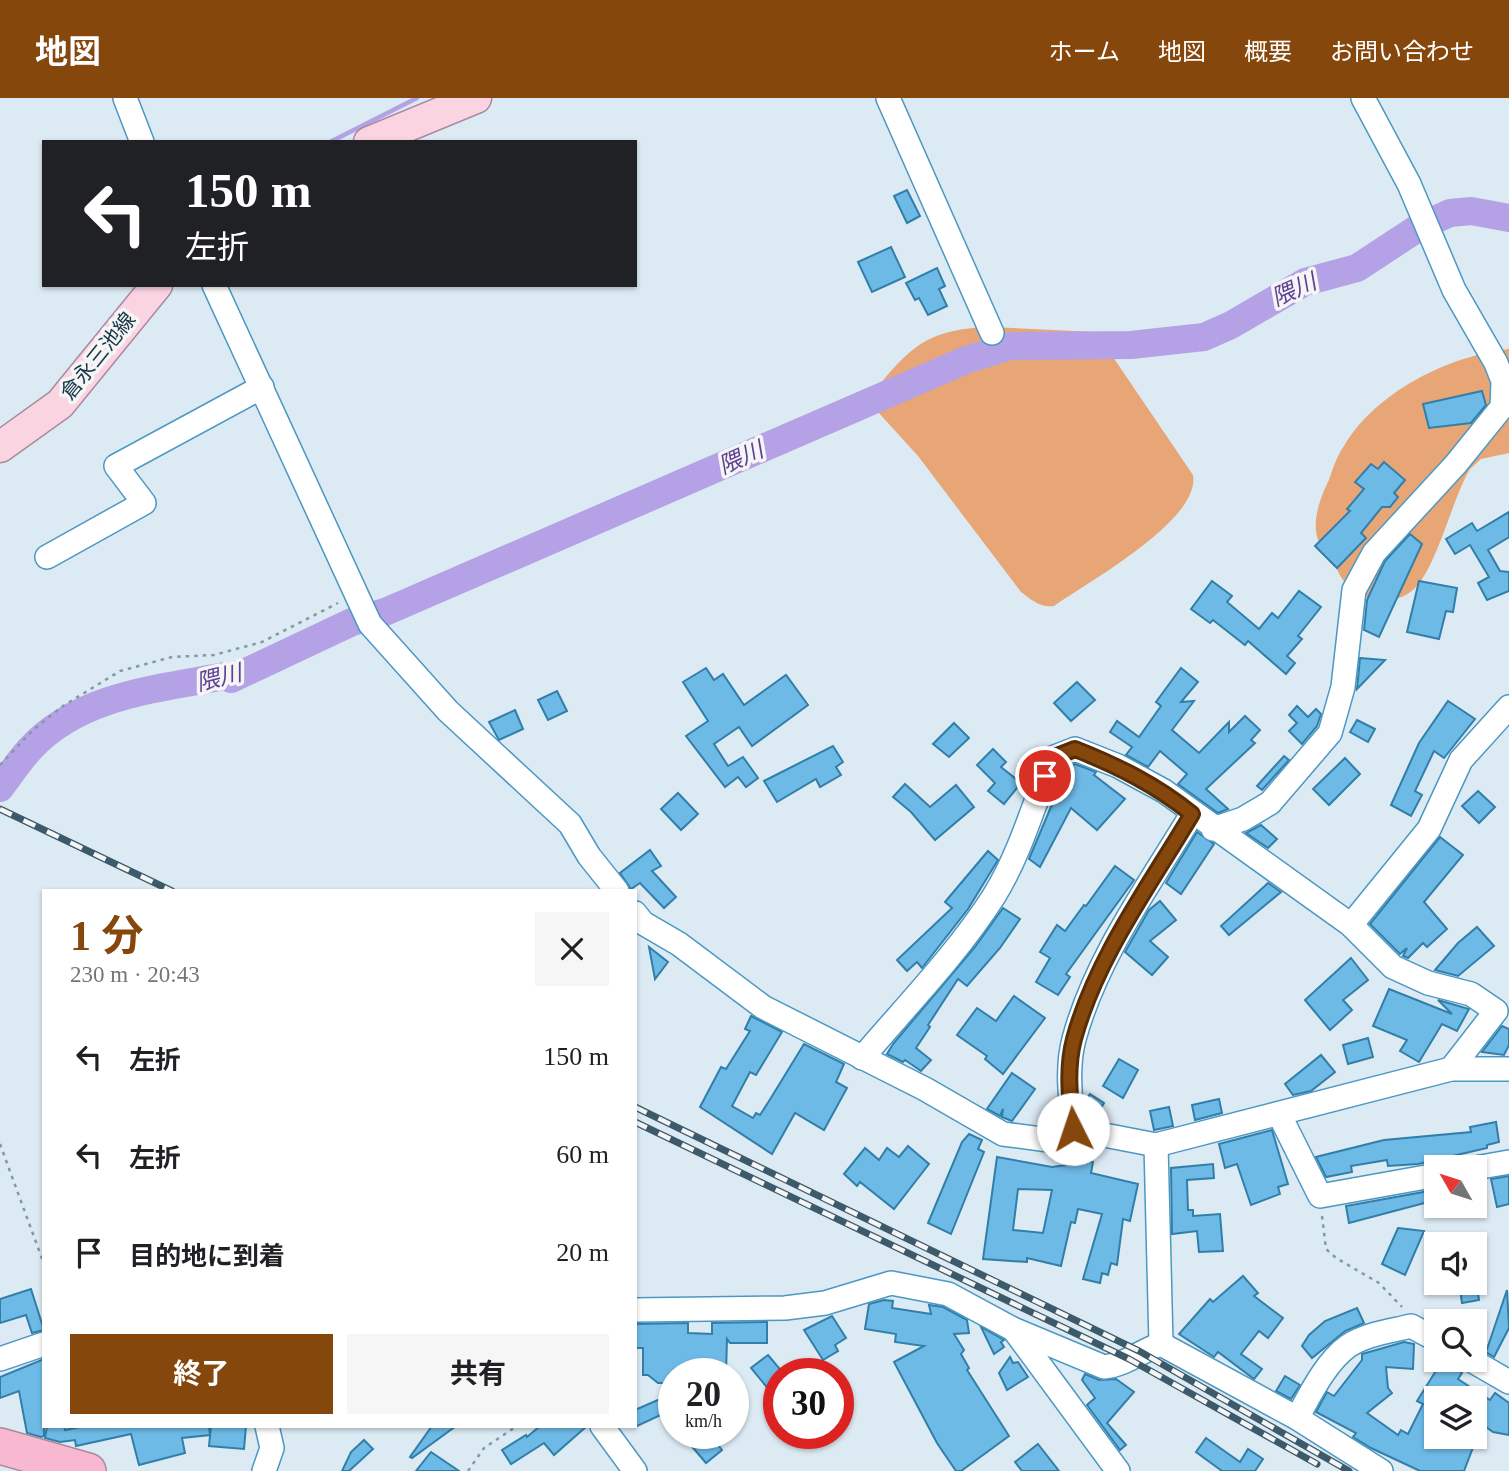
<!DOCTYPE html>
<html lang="ja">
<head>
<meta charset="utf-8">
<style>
  body { margin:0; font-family:"Times New Roman","Noto Sans JP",serif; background:#f6f6f6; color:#202124; height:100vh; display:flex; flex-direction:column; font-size:26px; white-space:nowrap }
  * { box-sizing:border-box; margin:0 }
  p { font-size:23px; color:#757577 }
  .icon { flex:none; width:38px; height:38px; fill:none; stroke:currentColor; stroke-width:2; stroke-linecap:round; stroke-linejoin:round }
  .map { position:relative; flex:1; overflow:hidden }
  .details { position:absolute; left:42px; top:791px; width:595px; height:539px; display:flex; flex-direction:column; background:#fff; border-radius:0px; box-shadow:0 2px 5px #0004 }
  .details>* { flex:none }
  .guide { position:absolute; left:42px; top:42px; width:595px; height:147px; border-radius:0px; box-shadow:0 2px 5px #0004; background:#202124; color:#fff; overflow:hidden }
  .needle { width:46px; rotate:309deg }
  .tools { position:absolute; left:1424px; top:1057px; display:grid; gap:14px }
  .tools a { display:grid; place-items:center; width:63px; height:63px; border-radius:0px; background:#fff; box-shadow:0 2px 5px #0004; font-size:35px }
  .speed { position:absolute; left:658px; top:1260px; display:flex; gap:14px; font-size:35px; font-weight:700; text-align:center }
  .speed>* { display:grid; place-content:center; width:91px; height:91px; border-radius:50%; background:#fff; box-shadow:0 2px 5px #0004; line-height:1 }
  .speed small { font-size:18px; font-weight:400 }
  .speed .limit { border:10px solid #d22; background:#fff; color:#111 }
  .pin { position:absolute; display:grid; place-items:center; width:60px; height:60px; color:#fff; margin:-30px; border:4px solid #fff; border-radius:50%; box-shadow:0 2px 7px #0007 }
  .me { position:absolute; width:77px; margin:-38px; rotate:356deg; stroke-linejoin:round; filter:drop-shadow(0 0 5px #0008) }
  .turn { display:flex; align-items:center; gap:24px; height:147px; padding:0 28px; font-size:32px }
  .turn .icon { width:91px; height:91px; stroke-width:2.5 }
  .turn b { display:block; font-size:49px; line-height:60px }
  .round { display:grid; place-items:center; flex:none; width:74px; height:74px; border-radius:0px; background:#f6f6f6 }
  .summary { display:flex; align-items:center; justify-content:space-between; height:119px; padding:0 28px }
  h1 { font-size:42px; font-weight:700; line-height:52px; color:#86470d }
  .cta { display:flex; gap:14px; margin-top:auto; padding:14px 28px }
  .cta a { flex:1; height:80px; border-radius:0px; background:#86470d; color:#fff; font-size:28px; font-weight:700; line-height:80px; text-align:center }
  .cta a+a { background:#f6f6f6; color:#202124 }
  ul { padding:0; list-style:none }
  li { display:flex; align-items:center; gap:21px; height:98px; padding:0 28px }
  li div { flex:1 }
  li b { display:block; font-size:26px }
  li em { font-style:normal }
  header { display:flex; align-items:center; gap:42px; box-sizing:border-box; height:98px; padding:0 35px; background:#86470d; color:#fff }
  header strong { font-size:33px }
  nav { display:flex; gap:38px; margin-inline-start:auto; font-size:24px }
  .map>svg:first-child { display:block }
  .forest { fill:#e8a677 }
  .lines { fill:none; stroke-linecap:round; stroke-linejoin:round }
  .stream { stroke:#b4a1e6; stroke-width:4.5 }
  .river { stroke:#b4a1e6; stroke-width:28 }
  .building { fill:#6ebae7; stroke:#317fa9; stroke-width:2; fill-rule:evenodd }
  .minor-casing { stroke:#4b98c3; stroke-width:26 }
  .major-casing { stroke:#a98aa0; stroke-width:33 }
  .highway-casing { stroke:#a98aa0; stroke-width:38 }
  .path { stroke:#8399a6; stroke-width:2.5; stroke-dasharray:3.5 5; stroke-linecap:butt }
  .minor { stroke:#fff; stroke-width:23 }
  .major { stroke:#fbd4e2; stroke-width:30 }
  .highway { stroke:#f8b8cf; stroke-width:35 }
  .rail-casing { stroke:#3d5a6a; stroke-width:7 }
  .rail { stroke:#f5f5f5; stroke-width:4.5; stroke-dasharray:13; stroke-linecap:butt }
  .route-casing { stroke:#572e08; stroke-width:18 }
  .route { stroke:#86470d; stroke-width:12 }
  .labels { text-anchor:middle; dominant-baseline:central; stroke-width:7; stroke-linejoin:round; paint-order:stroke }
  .street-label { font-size:21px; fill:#163648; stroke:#f5f5f5 }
  .water-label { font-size:23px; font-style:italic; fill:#5d4294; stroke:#f5f5f5 }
</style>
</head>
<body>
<header>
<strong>地図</strong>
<nav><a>ホーム</a><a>地図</a><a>概要</a><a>お問い合わせ</a></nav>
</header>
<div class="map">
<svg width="1509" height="1373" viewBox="0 0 1509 1373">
  <rect width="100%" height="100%" fill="#dceaf3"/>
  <g class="forest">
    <path d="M 990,229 L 1096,234 L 1193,377 C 1201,422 1088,484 1054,508 C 1040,510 1032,502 1021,494 L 918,358 L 867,302 C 908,252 923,231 990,229 Z"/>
    <path d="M 1509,251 L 1509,355 L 1481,361 L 1470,371 C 1452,401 1437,469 1414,491 C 1393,511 1356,503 1341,479 C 1338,474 1337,470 1333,465 C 1326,456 1317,445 1316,433 C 1314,416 1322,396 1329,382 C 1333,370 1337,358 1344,348 C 1376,294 1448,258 1509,251 Z"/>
  </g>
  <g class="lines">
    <polyline class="stream" points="330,44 417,0"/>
    <path class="river" d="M 0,690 C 10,677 19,663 30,651 C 80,597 157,591 225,578 L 231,581 L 352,524 L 385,514 L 966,262 L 1010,248 L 1131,247 L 1204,239 L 1231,227 L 1305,184 L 1357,170 L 1421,128 L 1450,115 L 1471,113 L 1509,120"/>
  </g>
  <g class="building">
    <polygon points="907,92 920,118 907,125 894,98"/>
    <polygon points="891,149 905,179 872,194 858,164"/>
    <polygon points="937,170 945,188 939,191 947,208 928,217 919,200 915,202 906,185"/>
    <polygon points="1482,293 1486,307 1471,325 1429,330 1423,306"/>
    <polygon points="1384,364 1405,382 1394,395 1398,399 1390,409 1382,409 1361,435 1366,440 1337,470 1315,448 1350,413 1347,411 1364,391 1355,384 1371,366 1378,371"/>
    <polygon points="1509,414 1509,439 1488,452 1500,473 1509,474 1509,493 1487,502 1478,485 1489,479 1470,447 1455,456 1446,441 1472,425 1477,433"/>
    <polygon points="1410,436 1422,446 1379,539 1364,532 1367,502 1385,463"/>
    <polygon points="1212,483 1232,498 1227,504 1259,531 1272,515 1278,520 1299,493 1321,509 1298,538 1302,541 1287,558 1295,565 1286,576 1248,543 1245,547 1213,522 1210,525 1191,511"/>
    <polygon points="1419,483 1457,490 1453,514 1446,513 1439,541 1407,534"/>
    <polygon points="1360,560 1385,562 1357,591"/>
    <polygon points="706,570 714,582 723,576 744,607 786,577 808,607 752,648 739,629 714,646 728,668 743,659 758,680 746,689 738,679 725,689 686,638 708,623 683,584"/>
    <polygon points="1181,570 1198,584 1181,604 1194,603 1172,632 1199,655 1229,624 1229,634 1245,618 1260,632 1251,642 1255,645 1206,691 1228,711 1218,715 1178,686 1187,676 1160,653 1148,669 1126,657 1132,649 1110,634 1117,623 1139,639 1161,608 1156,604"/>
    <polygon points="1077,584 1095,602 1071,623 1054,605"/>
    <polygon points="557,593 567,613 548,622 538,602"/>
    <polygon points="1448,603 1475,621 1444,660 1434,653 1415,693 1422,697 1411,718 1391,707 1419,645"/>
    <polygon points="1297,608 1308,619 1316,611 1321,616 1317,628 1302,646 1289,633 1297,625 1289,617"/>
    <polygon points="515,612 523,631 499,642 489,624"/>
    <polygon points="1357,622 1375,631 1368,644 1350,634"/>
    <polygon points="954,625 969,640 949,659 933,646"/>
    <polygon points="833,648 843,664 836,669 841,677 820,689 816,681 777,704 764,683"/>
    <polygon points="993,651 1006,664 1001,669 1021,685 1004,706 988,693 995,685 977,667"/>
    <polygon points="1284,658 1289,662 1262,692 1257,688"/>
    <polygon points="1345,660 1360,676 1329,707 1313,691"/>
    <polygon points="1075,666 1096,674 1094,677 1125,701 1097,732 1071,710 1040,769 1029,761 1056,697 1054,695 1063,671"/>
    <polygon points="905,686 930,709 956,687 974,709 935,742 911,714 893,699"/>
    <polygon points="1478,693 1495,709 1479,725 1462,708"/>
    <polygon points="678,695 698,716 681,732 661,711"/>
    <polygon points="1261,727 1277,741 1268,750 1246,735"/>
    <polygon points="1197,734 1214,746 1181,796 1166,785"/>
    <polygon points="1440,739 1463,757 1424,804 1447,831 1427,849 1423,845 1408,860 1403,858 1407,850 1400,856 1370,826"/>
    <polygon points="650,752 661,768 652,773 676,799 664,810 640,785 631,791 620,775"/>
    <polygon points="988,753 998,762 968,811 922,870 917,864 907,873 897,862 952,810 945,804"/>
    <polygon points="1115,768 1134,782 1066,876 1070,879 1058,897 1036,884 1050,860 1040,854 1057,827 1065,833 1084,807 1086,808"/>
    <polygon points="1268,785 1281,794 1229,837 1221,828"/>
    <polygon points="1160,803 1176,822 1150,843 1168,859 1152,877 1125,854 1149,812"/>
    <polygon points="1003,810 1020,821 1000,850 967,888 958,881 928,927 930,929 916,950 931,962 921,973 905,962 903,964 887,956 893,946 975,849"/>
    <polygon points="1477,829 1494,848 1458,878 1435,872 1458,845"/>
    <polygon points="649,849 668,864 655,881"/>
    <polygon points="1351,860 1368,882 1343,902 1352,912 1330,932 1305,902"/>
    <polygon points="1389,891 1452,916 1438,902 1469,911 1457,933 1442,926 1419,964 1400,953 1407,942 1373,928"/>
    <polygon points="1014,898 1045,920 1003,976 985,961 987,958 957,937 977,910 996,923"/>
    <polygon points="751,918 782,934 756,977 750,974 732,1008 753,1020 756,1015 760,1017 769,1003 804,946 844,966 836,984 847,990 824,1032 795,1015 772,1056 700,1009 721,969 726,971 750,933 745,931"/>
    <polygon points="1502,928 1509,931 1509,947 1504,957 1482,954"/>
    <polygon points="1368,940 1373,959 1348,966 1343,947"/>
    <polygon points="1321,957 1335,974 1311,993 1293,997 1285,986"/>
    <polygon points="1119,961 1138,972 1123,1000 1103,988"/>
    <polygon points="1012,975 1035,991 1012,1023 1002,1019 1003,1011 1000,1018 987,1011"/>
    <polygon points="1090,996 1104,1005 1094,1021 1086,1019 1085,1004"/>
    <polygon points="1219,1001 1222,1015 1195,1022 1192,1007"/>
    <polygon points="1169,1009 1173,1028 1154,1032 1150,1013"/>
    <polygon points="1496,1024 1499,1044 1487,1047 1487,1050 1418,1066 1388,1068 1387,1062 1351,1068 1352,1074 1326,1079 1316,1059 1384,1042 1471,1034 1470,1029"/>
    <polygon points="1272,1032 1288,1086 1278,1089 1280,1096 1251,1107 1237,1066 1225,1070 1219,1046"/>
    <polygon points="969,1036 982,1042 978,1051 984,1054 951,1136 928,1125 962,1044"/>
    <polygon points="908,1048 929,1066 894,1111 860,1084 857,1088 844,1076 865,1050 879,1062 887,1050 899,1059"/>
    <path d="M 997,1059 L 1052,1069 L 1074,1066 L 1075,1061 L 1093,1064 L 1091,1075 L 1138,1086 L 1130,1123 L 1123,1121 L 1117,1167 L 1111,1165 L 1108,1177 L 1102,1175 L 1100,1185 L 1083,1181 L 1102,1116 L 1078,1111 L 1075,1125 L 1071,1124 L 1061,1168 L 1027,1160 L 1027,1164 L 983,1161 ZM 1018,1091 L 1052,1092 L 1043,1135 L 1013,1132 Z"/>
    <polygon points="1213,1066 1214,1080 1187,1082 1188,1112 1193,1112 1193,1118 1220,1116 1223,1153 1199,1154 1197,1133 1172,1136 1171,1070"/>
    <polygon points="1509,1078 1509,1106 1497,1109 1491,1081"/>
    <polygon points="1429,1093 1432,1103 1349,1125 1346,1108"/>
    <polygon points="1398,1130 1424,1133 1405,1177 1382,1166"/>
    <polygon points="1243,1178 1258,1195 1254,1198 1283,1220 1268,1240 1259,1233 1241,1256 1262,1271 1254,1281 1218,1254 1214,1259 1179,1236 1210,1201 1213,1204"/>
    <polygon points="1477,1189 1479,1202 1462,1205 1460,1191"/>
    <polygon points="31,1191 44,1232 32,1235 26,1217 0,1225 0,1201"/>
    <polygon points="1507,1192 1509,1230 1494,1259 1486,1254"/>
    <polygon points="884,1202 893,1203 892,1210 931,1216 929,1207 943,1209 967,1222 969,1235 954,1236 964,1252 961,1256 969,1270 967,1272 1009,1338 961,1373 956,1373 937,1345 894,1264 924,1248 895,1244 896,1236 865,1231 869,1206"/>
    <polygon points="1357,1210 1364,1225 1345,1233 1312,1260 1302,1248 1309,1237 1325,1223"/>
    <polygon points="832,1218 846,1240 835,1247 838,1253 823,1262 804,1232"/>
    <polygon points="767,1224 767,1245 730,1245 727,1241 726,1276 674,1276 674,1285 658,1285 648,1277 643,1277 643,1250 636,1250 635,1226 688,1225 688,1235 712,1236 712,1225"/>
    <polygon points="981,1229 1004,1242 1001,1244 1004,1249 994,1256"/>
    <polygon points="1404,1244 1414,1246 1413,1271 1386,1269 1388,1290 1392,1295 1367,1315 1398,1337 1401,1332 1408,1336 1423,1306 1417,1303 1442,1263 1462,1275 1458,1281 1490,1302 1495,1295 1509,1305 1509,1337 1493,1334 1475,1321 1475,1300 1437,1300 1430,1324 1437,1327 1437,1339 1477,1339 1464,1373 1420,1373 1371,1350 1353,1339 1356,1335 1316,1314 1327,1294 1334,1298 1362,1262 1362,1256"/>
    <polygon points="768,1257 779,1270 779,1304 751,1270"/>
    <polygon points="1010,1259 1013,1265 1018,1264 1028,1279 1007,1292 999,1275"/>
    <polygon points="44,1261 44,1338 41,1339 27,1335 19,1293 0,1300 0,1279"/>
    <polygon points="1085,1276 1099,1282 1116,1281 1134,1294 1107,1325 1126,1347 1120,1352 1087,1307 1095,1300 1082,1282"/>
    <polygon points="1285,1278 1300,1287 1291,1301 1276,1293"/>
    <polygon points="660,1301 667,1314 635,1329 635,1312"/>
    <polygon points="47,1328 64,1328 65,1332 85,1328 209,1328 210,1337 182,1340 185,1355 139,1367 131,1336 76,1348 75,1342 60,1344 45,1340"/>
    <polygon points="211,1328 246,1328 244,1351 209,1348"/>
    <polygon points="432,1328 456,1328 412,1360 410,1359"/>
    <polygon points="540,1328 587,1328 554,1357 544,1345 511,1366 502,1352 526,1337 527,1339"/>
    <polygon points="700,1335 709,1335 722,1352 706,1365 689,1345"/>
    <polygon points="1206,1340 1240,1364 1248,1351 1263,1361 1255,1373 1222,1373 1196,1354"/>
    <polygon points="364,1342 373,1351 349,1373 342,1373 351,1354"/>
    <polygon points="1038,1346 1059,1373 1022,1373 1015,1364"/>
    <polygon points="431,1354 459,1373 416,1373"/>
  </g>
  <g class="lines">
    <defs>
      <g id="minor">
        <polyline points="125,0 142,44"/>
        <polyline points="888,0 992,235"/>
        <polyline points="214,187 370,526 448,613 570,726 589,758 617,793"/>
        <polyline points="47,459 144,405 116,368 262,289"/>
        <polyline points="1213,731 1243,721 1270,705 1330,635 1343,589 1354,492 1374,455 1456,366 1502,309 1503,283 1496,265 1454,192 1409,86 1363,0"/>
        <polyline points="635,815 643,825 679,846 763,909 925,991 1003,1036 1056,1043 1073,1031 1156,1047 1451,971 1509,971"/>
        <polyline points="1351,827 1429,731 1461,662 1509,609"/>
        <path d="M 862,960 C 907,907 957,856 994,798 C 1020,756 1034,706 1052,660 L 1075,651 L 1118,668 L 1164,693 L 1351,827 L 1393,869 L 1428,885 L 1471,896 L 1496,913 L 1451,971"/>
        <polyline points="1279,1016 1320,1098 1437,1077"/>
        <path d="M 1073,1031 C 1071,1002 1066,971 1074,941 C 1096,860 1149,787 1192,716"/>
        <polyline points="1156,1047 1161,1246"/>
        <polyline points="1475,1070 1509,1064"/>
        <path d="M 635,1212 L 785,1210 L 825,1205 L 891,1185 L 948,1196 L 1013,1231 L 1104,1269 C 1125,1267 1141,1253 1161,1246 L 1297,1320 L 1381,1373"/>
        <polyline points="1014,1232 1118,1373"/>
        <polyline points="0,1261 44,1246"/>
        <polyline points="1471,1262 1509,1284"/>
        <path d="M 1297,1320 C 1310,1297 1325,1265 1348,1248 C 1366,1236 1391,1233 1411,1228 L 1437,1242"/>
        <polyline points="602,1328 635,1373"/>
        <polyline points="264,1373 272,1350 267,1328"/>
      </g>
      <g id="major">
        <polyline points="369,44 476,0"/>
        <polyline points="0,349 60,306 157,187"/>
      </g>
      <polyline id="highway" points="0,1348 88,1373"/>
    </defs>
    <use href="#minor" class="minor-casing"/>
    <use href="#major" class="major-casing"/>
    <use href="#highway" class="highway-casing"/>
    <g class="path">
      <polyline points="0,667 33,632 63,608 120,573 172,559 214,557 262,544 338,505"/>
      <polyline points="0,1046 44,1166"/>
      <polyline points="1322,1118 1326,1151 1336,1160 1379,1185 1402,1209"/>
      <polyline points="468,1373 484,1350 517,1328"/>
    </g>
    <use href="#minor" class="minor"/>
    <use href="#major" class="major"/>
    <use href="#highway" class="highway"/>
    <defs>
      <g id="rail">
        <polyline points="0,711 172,793"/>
        <polyline points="635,1009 1139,1253 1349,1373"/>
        <polyline points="635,1024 1129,1261 1317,1366"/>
      </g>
    </defs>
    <use href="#rail" class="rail-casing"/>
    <use href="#rail" class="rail"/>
  </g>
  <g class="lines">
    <defs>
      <path id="route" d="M 1045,678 L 1052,660 L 1075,651 C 1118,668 1156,687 1192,716 C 1150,787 1096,860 1074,941 C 1066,971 1070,1002 1073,1031"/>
    </defs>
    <use href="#route" class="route-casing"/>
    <use href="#route" class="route"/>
  </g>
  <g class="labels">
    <g class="street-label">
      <text transform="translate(98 258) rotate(-51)">倉永三池線</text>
    </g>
    <g class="water-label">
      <text transform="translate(1294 192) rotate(-24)">隈川</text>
      <text transform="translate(741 360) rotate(-24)">隈川</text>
      <text transform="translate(219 580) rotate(-14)">隈川</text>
    </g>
  </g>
</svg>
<div class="tools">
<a><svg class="needle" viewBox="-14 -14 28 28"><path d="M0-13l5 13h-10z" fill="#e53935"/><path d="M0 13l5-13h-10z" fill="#757577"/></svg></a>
<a><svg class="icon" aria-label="sound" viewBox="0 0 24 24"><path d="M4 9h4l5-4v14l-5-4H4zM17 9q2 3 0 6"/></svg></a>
<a><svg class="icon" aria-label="search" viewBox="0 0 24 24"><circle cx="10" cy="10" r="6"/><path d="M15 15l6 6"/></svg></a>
<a><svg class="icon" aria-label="layers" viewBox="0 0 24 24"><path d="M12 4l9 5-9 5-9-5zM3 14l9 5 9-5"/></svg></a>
</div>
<div class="speed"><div>20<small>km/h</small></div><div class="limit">30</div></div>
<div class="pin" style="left:1045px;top:678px;background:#d93025"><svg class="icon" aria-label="arrive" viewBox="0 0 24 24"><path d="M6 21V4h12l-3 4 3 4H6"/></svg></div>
<svg class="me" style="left:1073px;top:1031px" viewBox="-20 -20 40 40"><circle r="19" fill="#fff"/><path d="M0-13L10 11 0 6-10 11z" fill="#86470d"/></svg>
<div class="guide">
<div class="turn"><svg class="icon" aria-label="left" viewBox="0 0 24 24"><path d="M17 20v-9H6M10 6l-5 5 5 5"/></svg><div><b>150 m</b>左折</div></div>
</div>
<section class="details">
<div class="summary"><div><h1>1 分</h1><p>230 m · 20:43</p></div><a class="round"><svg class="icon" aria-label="close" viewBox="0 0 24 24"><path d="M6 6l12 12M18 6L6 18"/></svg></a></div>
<ul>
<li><svg class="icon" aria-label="left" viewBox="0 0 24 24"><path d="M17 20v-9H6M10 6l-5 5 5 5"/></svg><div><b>左折</b></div><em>150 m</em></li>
<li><svg class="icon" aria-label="left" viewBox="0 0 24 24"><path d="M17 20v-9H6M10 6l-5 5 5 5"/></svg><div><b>左折</b></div><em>60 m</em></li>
<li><svg class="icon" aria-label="arrive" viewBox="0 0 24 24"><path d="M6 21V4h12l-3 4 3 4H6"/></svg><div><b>目的地に到着</b></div><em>20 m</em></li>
</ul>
<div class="cta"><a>終了</a><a>共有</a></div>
</section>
</div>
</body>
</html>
